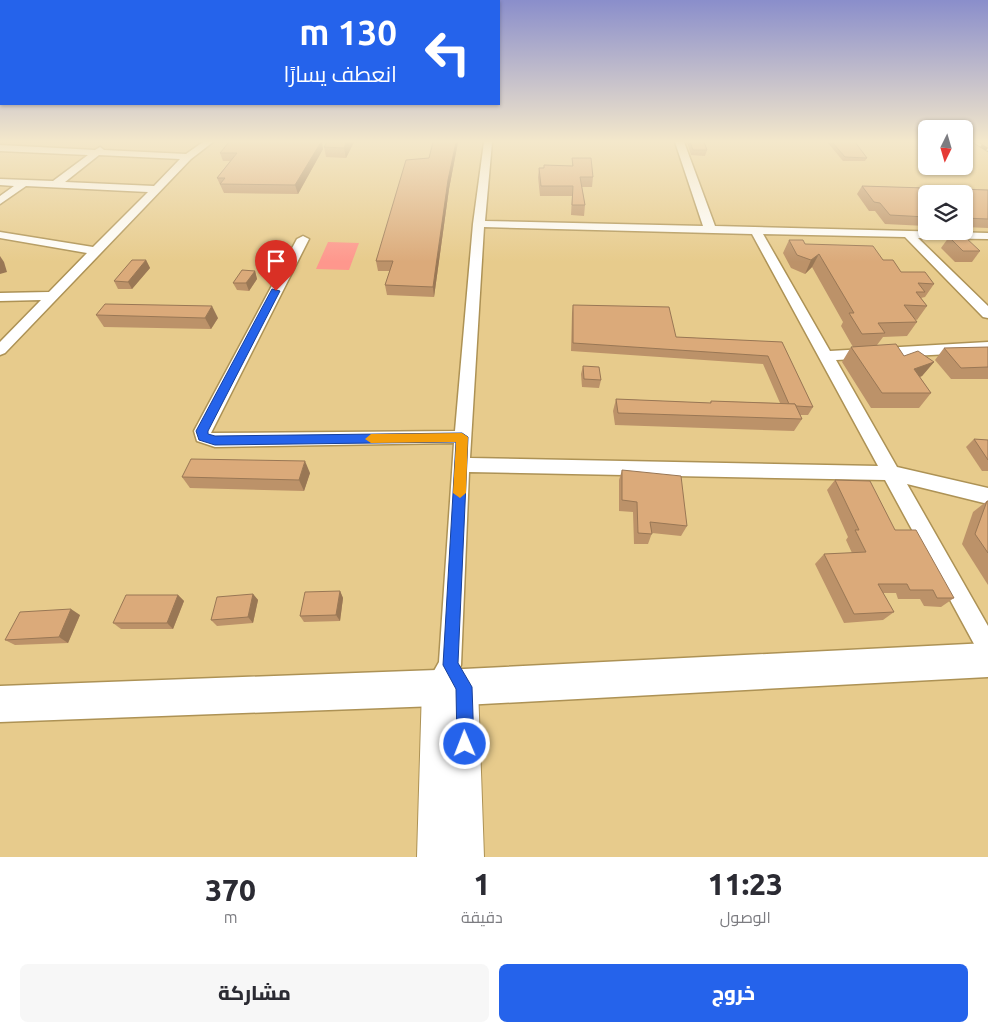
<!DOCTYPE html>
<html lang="ar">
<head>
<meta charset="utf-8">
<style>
  body { margin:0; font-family:Ubuntu,Cairo,sans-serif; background:#f7f7f7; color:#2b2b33; direction:rtl; height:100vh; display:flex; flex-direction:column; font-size:19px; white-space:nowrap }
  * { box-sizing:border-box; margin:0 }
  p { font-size:16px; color:#7c7c81 }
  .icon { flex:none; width:28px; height:28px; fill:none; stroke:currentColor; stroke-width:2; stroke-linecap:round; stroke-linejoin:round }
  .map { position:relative; height:857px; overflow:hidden; direction:ltr }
  .sheet { display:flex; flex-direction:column; background:#fff; flex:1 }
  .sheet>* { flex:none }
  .hud { position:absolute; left:0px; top:0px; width:500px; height:105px; box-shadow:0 1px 4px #0004; direction:rtl; background:#2563eb; color:#fff; overflow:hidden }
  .needle { width:32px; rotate:185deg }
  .tools { position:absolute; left:918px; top:120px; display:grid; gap:10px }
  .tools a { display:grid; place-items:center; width:55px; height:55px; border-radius:8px; background:#fff; box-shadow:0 1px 4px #0004; font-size:25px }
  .pin { position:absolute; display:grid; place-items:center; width:42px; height:42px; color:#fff; margin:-51px -21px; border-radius:50% 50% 50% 0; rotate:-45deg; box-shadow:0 0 5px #0007 }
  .pin .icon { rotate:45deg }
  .me { position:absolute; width:55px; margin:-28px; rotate:359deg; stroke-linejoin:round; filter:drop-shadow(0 0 4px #0008) }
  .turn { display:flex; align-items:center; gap:18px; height:105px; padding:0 20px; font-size:22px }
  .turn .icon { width:65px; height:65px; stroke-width:2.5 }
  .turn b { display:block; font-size:35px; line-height:42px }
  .eta { display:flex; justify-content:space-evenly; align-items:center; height:85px; text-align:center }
  .eta b { font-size:30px; font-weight:800; line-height:35px }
  .primary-button { display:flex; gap:10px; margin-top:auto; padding:10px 20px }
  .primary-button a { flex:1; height:58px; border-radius:8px; background:#2563eb; color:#fff; font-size:20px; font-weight:800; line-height:58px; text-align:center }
  .primary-button a+a { background:#f7f7f7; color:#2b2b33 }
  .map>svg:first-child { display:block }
  .green { fill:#fe978d }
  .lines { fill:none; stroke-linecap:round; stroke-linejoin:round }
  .minor-casing { stroke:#ad9255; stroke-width:3 }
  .tertiary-casing { stroke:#ad9255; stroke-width:2 }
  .primary-casing { stroke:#ad9255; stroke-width:3 }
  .minor { fill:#fff; fill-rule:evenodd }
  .tertiary { fill:#fff; fill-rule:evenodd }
  .primary { fill:#fff; fill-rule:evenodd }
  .rail-casing { stroke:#8f7b4e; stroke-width:4 }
  .rail { stroke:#fbedcf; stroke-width:2.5; stroke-dasharray:7; stroke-linecap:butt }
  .wall { fill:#bc9269 }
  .shaded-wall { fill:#975 }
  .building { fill:#dbaa7a; stroke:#975 }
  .route { fill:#2563eb; stroke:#184099 }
  .slow { fill:#f59e0b }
</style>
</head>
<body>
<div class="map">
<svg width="988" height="857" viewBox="0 0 988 857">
  <rect width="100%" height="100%" fill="#e7cb8c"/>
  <polygon class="green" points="328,242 359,243 349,270 316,269"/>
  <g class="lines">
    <defs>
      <g id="minor">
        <path d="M 203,142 L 213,142 L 191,159 L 5,353 L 0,355 L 0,342 L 41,300 L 0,301 L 0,293 L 49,292 L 87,253 L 0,238 L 0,232 L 93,247 L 148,192 L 26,186 L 0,204 L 0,196 L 14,186 L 0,185 L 0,179 L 53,181 L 88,155 L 0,151 L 0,145 L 95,150 L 100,147 L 104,150 L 186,154 ZM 99,155 L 180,159 L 154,186 L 65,182 Z"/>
        <path d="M 484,142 L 492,142 L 485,221 L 703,226 L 675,142 L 684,142 L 715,226 L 988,233 L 988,239 L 918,238 L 988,306 L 988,318 L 983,317 L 905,237 L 763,234 L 830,351 L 988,342 L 988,352 L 836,360 L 897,467 L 988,488 L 988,504 L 907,484 L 988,626 L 988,658 L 980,655 L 885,480 L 469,472 L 461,665 L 444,695 L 436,698 L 428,695 L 425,687 L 439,662 L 454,443 L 215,447 L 197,441 L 194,431 L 297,239 L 303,236 L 309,239 L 211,433 L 455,431 L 473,224 ZM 484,227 L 752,234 L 878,466 L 470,458 Z"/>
      </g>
      <polygon id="tertiary" points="464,673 474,677 478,687 484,857 417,857 422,688 426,678 436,674 446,678 450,687 454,677"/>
      <polygon id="primary" points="988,643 988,677 464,705 0,722 0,686 464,669"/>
    </defs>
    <use href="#minor" class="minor-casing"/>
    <use href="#tertiary" class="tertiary-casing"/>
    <use href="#primary" class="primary-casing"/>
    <use href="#minor" class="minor"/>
    <use href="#tertiary" class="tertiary"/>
    <use href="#primary" class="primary"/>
    <defs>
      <polyline id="rail" points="975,142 988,150"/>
    </defs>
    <use href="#rail" class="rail-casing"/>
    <use href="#rail" class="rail"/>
  </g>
  <g class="wall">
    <polygon points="354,142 346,158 326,157 324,147"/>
    <polygon points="433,142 458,142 449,189 434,297 387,295 385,285 390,271 378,271 376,261 429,158"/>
    <polygon points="687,142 704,142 707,150 705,156 691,155"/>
    <polygon points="828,142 855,142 867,158 865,161 843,161 828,143"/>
    <polygon points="323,149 298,194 224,193 217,178 230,161 223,161 220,153"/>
    <polygon points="572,158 593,177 592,187 582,187 585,205 584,216 571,215 572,196 540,196 538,177 539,168 572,166"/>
    <polygon points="862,186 988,190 988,228 964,227 964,194 926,194 926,226 885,224 875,211 869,211 857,194"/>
    <polygon points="949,237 980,251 972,262 955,262 941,248"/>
    <polygon points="789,240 805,244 883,260 901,272 934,284 925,297 921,298 927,306 917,320 915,319 917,322 907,336 883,337 877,345 904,356 934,362 922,376 920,377 931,393 919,408 871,408 842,362 851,347 853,347 841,326 843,322 812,267 805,274 791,268 783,253"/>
    <polygon points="146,260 150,268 132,289 118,289 114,281"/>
    <polygon points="255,271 257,279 249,291 237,290 233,283"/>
    <polygon points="573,305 676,337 782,342 813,407 808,415 800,415 802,419 794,431 615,425 613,411 616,399 710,403 711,401 780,403 763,364 571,351 572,313"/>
    <polygon points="96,315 218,318 211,329 104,327"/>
    <polygon points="988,347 988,379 951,379 935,360 944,348"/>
    <polygon points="583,366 601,380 599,388 582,387 581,374"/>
    <polygon points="974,439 988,440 988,471 982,471 966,447"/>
    <polygon points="622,470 687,526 681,536 652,533 648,544 634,544 633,512 619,511 619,480"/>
    <polygon points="310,473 304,491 190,488 182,477"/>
    <polygon points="835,480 895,530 954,598 941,607 924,606 920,599 898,599 896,593 883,593 894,612 883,620 844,623 815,564 824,554 852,553 846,540 848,537 827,490"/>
    <polygon points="987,501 988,501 988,585 962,544 973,512"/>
    <polygon points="340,591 343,598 340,621 304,622 300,616"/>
    <polygon points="253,594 258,600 253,623 217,626 211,620"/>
    <polygon points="178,595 184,601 173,629 121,629 113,623"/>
    <polygon points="80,615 68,643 15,645 5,640"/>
  </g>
  <g class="shaded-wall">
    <polygon points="321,142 322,142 323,149 298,194 295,185"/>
    <polygon points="346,142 354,142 346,158 344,148"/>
    <polygon points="456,142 458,142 449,189 434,297 433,287 448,180"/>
    <polygon points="819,254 812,267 805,274 811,260"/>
    <polygon points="0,256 4,262 7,272 0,274"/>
    <polygon points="146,260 150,268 132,289 128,282"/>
    <polygon points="255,271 257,279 249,291 246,283"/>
    <polygon points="212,306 218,318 211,329 205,318"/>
    <polygon points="934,362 922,376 902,384 914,369"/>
    <polygon points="305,461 310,473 304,491 299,480"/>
    <polygon points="340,591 343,598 340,621 336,615"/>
    <polygon points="253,594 258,600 253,623 248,617"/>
    <polygon points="178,595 184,601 173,629 167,623"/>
    <polygon points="71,609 80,615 68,643 59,637"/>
  </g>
  <g class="building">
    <polygon points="229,142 321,142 295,185 220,184 225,178 217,178 237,153 220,153"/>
    <polygon points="327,142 346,142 344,148 324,147"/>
    <polygon points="433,142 456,142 448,180 433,287 385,285 393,261 376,261 406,160 429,158"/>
    <polygon points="690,142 704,142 707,150 693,150"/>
    <polygon points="832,142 855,142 867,158 845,157"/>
    <polygon points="572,158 591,158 593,177 580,177 585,205 572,205 573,186 541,186 539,168 544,168 544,165 573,166"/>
    <polygon points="862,186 988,190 988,219 964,218 964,194 926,194 926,217 890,215 880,203 874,202"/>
    <polygon points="949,237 965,237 980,251 963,251"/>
    <polygon points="789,240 803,240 805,244 873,246 883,260 893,260 901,272 925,272 934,284 918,283 925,292 916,292 927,306 904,305 917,322 878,323 885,333 862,334 849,313 854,313 819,254 811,260 797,255"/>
    <polygon points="132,260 146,260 128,282 114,281"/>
    <polygon points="242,270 255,271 246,283 233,283"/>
    <polygon points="105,304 212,306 205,318 96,315"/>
    <polygon points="573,305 669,307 676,337 782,342 813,407 796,406 795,404 789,404 768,356 573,343"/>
    <polygon points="896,344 904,356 918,351 934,362 914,369 931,393 882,393 851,347"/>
    <polygon points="988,347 988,367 961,368 944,348"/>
    <polygon points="583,366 599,367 601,380 584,379"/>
    <polygon points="616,399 711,403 711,401 795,404 802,419 618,413"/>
    <polygon points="974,439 988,440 988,460"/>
    <polygon points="191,459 305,461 299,480 182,477"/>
    <polygon points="622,470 681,476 687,526 650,522 652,534 638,533 637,502 622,500"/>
    <polygon points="835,480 870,481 895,530 916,530 954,598 937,598 933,590 910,590 907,584 878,584 894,612 854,614 824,554 866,552 855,530 859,530"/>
    <polygon points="987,501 988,501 988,553 975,534"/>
    <polygon points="340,591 336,615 300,616 305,592"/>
    <polygon points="253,594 248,617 211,620 217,597"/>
    <polygon points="126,595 178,595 167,623 113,623"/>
    <polygon points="71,609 59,637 5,640 20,612"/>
  </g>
  <linearGradient id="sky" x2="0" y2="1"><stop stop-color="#8a8ecb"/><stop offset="0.54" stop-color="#f4e8cb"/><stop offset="1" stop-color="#f4e8cb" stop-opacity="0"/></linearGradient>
  <rect width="988" height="262" fill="url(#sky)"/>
  <polygon class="route" points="272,289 280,291 208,431 208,434 215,436 462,433 468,437 458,663 472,687 474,744 471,750 465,752 459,750 457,744 456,689 443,665 456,442 215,445 199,440 196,431"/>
  <polygon class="slow" points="462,433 468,437 466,493 460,498 453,493 456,442 371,443 365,439 371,434"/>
</svg>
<div class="tools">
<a><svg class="needle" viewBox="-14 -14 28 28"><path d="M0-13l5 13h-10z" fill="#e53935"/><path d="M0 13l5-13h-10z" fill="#7c7c81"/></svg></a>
<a><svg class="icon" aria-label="layers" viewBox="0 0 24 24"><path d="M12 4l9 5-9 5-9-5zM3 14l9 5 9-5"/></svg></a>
</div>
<div class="pin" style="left:276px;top:291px;background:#d93025"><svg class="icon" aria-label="arrive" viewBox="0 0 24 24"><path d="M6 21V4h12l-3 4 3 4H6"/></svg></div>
<svg class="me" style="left:465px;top:744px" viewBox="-20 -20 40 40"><circle r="17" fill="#2563eb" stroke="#fff" stroke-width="3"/><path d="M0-11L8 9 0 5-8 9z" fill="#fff"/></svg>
<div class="hud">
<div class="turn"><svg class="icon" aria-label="left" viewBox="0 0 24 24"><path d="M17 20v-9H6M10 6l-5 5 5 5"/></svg><div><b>130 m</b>انعطف يسارًا</div></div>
</div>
</div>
<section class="sheet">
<div class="eta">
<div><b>11:23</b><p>الوصول</p></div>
<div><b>1</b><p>دقيقة</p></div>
<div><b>370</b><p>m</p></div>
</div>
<div class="primary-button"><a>خروج</a><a>مشاركة</a></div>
</section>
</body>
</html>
